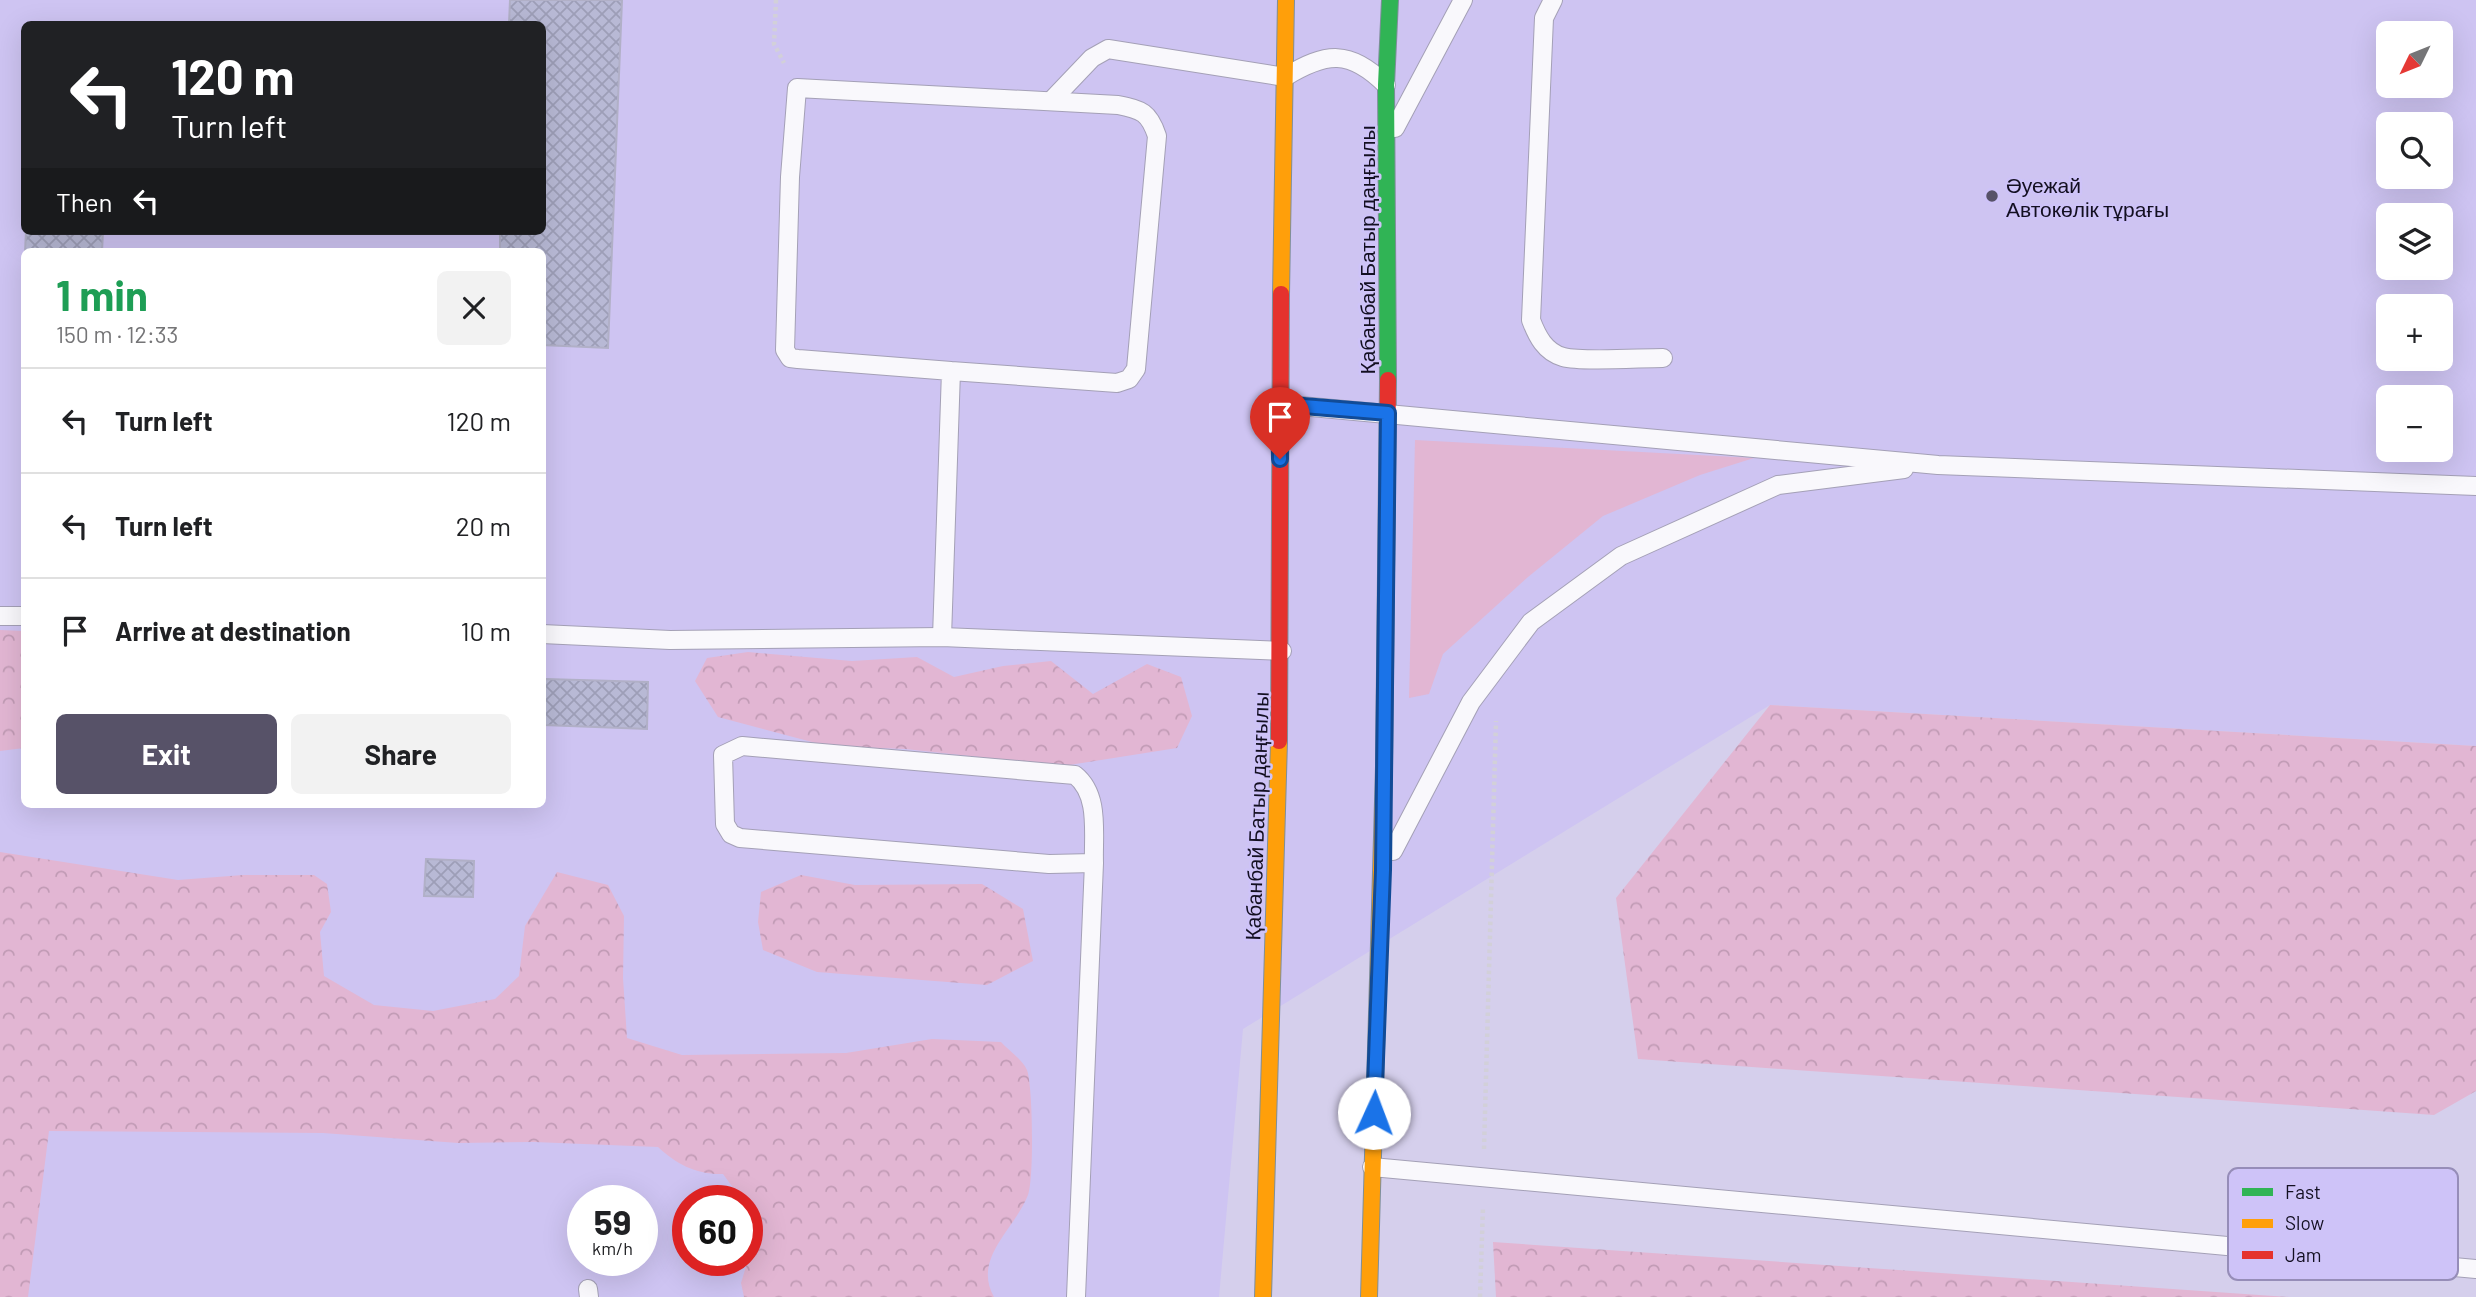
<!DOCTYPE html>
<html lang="en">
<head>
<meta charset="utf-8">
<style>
  body { margin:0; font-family:Barlow,sans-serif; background:#f2f2f2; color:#202124; height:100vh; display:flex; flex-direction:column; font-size:26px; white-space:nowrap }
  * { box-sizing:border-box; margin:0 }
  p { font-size:23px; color:#757577 }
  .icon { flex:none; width:38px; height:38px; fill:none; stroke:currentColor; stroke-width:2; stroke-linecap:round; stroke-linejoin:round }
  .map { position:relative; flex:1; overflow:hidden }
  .drawer { position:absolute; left:21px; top:248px; width:525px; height:560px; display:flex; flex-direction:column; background:#fff; border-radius:10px; box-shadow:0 7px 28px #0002 }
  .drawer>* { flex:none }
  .hud { position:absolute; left:21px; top:21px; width:525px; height:214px; border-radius:10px; box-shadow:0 7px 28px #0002; background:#202124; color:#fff; overflow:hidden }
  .needle { width:46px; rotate:227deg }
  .buttons { position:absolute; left:2376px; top:21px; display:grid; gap:14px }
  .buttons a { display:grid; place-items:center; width:77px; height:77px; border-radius:10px; background:#fff; box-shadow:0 7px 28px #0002; font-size:35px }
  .speed { position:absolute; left:567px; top:1185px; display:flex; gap:14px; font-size:35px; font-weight:700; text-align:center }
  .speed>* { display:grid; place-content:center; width:91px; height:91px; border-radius:50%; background:#fff; box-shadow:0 7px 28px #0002; line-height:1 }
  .speed small { font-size:18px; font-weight:400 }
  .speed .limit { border:10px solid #d22; background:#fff; color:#111 }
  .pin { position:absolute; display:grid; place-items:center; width:60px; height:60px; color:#fff; margin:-72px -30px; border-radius:50% 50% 50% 0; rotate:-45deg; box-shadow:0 0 7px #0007 }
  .pin .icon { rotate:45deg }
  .me { position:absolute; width:77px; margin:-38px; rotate:2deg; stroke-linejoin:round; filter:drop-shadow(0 0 5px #0008) }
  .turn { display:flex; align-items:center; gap:24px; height:147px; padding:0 35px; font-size:32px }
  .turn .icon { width:91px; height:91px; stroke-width:2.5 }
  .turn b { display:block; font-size:49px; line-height:60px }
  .then { display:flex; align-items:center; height:66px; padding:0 35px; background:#0003; gap:14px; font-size:26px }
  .round { display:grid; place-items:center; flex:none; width:74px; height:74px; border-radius:10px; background:#f2f2f2 }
  .headline { display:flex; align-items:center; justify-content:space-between; height:119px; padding:0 35px }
  h1 { font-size:42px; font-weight:700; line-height:52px; color:#1e9e55 }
  .primary-button { display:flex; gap:14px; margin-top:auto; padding:14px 35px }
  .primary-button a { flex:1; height:80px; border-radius:10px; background:#575268; color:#fff; font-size:28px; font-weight:700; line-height:80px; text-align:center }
  .primary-button a+a { background:#f2f2f2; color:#202124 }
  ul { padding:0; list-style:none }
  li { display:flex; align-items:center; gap:21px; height:105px; padding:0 35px; border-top:2px solid #e0e0e0 }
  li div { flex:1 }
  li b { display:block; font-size:26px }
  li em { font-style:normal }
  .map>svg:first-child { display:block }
  .built { fill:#cec4f2; fill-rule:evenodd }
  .green { fill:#e2b6d3 }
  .forest { fill:url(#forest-crowns) }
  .building { fill:url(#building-cross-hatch); stroke:#b1b0c7; stroke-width:2 }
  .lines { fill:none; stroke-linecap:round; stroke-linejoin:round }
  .lane-casing { stroke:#a4a0b6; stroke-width:20 }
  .fast-casing { stroke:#7f8f9a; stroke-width:18 }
  .slow-casing { stroke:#7f8f9a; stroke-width:18 }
  .jam-casing { stroke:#7f8f9a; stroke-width:18 }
  .path { stroke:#d2d0d9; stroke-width:4.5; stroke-dasharray:3.5 3.5; stroke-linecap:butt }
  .lane { stroke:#f9f8fc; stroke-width:18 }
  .fast { stroke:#30b455; stroke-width:16 }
  .slow { stroke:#ff9f0a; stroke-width:16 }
  .jam { stroke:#e5322d; stroke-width:16 }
  .route-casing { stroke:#114b97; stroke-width:18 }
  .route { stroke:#1a73e8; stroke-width:12 }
  .poi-dot { fill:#575268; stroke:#cec3f8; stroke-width:2.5 }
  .labels { text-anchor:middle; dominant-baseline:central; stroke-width:5; stroke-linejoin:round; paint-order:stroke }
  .poi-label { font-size:21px; fill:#130f21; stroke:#cec3f8; text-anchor:start }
  .street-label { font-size:21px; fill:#130f21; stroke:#cec3f8 }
  .key { fill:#cec3f8; stroke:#968db8; stroke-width:2 }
  .key-label { font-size:19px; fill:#130f21 }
</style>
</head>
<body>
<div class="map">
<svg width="2476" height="1297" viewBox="0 0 2476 1297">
  <defs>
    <pattern id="forest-crowns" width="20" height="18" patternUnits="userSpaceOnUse" patternTransform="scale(1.75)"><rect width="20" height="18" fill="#e2b6d3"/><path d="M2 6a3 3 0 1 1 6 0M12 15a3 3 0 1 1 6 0" fill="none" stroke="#c19bb5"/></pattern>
    <pattern id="building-cross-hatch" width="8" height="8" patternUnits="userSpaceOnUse" patternTransform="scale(1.75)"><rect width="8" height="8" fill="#b8b9d5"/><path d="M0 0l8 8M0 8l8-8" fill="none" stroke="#9d9eb7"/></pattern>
  </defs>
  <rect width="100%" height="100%" fill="#d5cfec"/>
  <path class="built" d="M 0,0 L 2476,0 L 2476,746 L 1770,705 L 1243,1029 L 1219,1297 L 0,1297 ZM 24,24 L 542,24 L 542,231 L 24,231 ZM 2389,33 L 2441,33 L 2441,86 L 2389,86 ZM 2389,124 L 2441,124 L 2441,177 L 2389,177 ZM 2389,215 L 2441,215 L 2441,268 L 2389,268 ZM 24,252 L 542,252 L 542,805 L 24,805 ZM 2389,306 L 2441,306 L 2441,359 L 2389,359 ZM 2389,397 L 2441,397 L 2441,450 L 2389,450 ZM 583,1200 L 642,1200 L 642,1260 L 583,1260 ZM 688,1200 L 747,1200 L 747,1260 L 688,1260 Z"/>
  <polygon class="green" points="1415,440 1754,458 1700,475 1603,516 1528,577 1443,654 1429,694 1409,698"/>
  <g class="forest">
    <polygon points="0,630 24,631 24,748 0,751"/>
    <polygon points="748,652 852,661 917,657 954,677 1003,666 1051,661 1093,694 1147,664 1181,677 1192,716 1177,748 1063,766 905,749 827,746 718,717 695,681 707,658"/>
    <polygon points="1770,705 2476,746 2476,1091 2434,1115 1638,1059 1616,898"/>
    <path d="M 0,852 L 178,880 L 243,875 L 314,875 L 327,884 L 331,912 L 320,932 L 324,976 L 374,1005 L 433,1011 L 495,999 L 519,976 L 525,926 L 557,872 L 608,885 L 624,916 L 623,978 L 627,1038 L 682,1055 L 846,1053 L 932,1039 L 1001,1042 C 1008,1050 1023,1060 1027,1070 C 1033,1086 1034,1179 1028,1195 C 1015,1229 972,1258 994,1297 L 744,1297 L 741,1283 L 758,1227 L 747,1209 L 747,1200 L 742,1200 L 723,1174 C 697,1175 676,1164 658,1147 L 534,1142 L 458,1143 L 323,1133 L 49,1131 L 28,1297 L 0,1297 Z"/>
    <polygon points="801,875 855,885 982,884 1023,909 1033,961 987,985 817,972 763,950 758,922 761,892"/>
    <polygon points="1493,1242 2289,1297 1496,1297"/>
  </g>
  <g class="building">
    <polygon points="510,0 622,0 608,348 542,345 542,252 500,252 500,231 542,231 542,24 509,24"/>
    <polygon points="26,231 103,231 102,252 25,252"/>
    <polygon points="545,679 648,682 647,729 544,725"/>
    <polygon points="426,859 474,861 473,897 424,896"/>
  </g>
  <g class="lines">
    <defs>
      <g id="lane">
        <path d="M 1553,0 L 1544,18 L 1531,320 C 1537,336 1545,352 1563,357 C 1582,362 1640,358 1663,358"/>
        <path d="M 1051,101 L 1092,58 L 1108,49 L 1285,77 C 1326,52 1350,49 1386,85"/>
        <polyline points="1395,128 1463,0"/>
        <polyline points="1279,404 1938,465 2476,486"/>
        <polyline points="0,616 24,616"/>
        <polyline points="542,634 670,640 942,637 1282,651"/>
        <path d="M 942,637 L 951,371 L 1117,383 L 1129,379 L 1136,369 L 1157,136 C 1149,112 1142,110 1118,105 L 797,88 L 790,177 L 785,350 L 790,358 L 798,359 L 951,371"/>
        <polyline points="1393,851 1471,702 1531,622 1621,556 1778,485 1904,469"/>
        <polyline points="1372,1167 2476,1269"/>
        <polyline points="588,1289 589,1297"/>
        <path d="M 1076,1297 L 1094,863 C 1093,833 1100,795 1075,775 L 742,746 L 723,755 L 725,824 L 731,834 L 740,838 L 1049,864 L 1094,863"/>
      </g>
      <polyline id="fast" points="1388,380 1386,85 1390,0"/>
      <g id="slow">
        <polyline points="1281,294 1286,0"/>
        <polyline points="1263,1297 1279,741"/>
        <polyline points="1369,1297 1384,766"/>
      </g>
      <g id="jam">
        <polyline points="1279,741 1281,294"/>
        <polyline points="1384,766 1388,380"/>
      </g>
    </defs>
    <use href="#lane" class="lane-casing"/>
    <use href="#fast" class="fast-casing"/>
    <use href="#slow" class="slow-casing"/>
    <use href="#jam" class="jam-casing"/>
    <g class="path">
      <polyline points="776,0 774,44 784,63"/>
      <polyline points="1484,1149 1496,721"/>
      <polyline points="1480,1297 1483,1207"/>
    </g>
    <use href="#lane" class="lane"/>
    <use href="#fast" class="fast"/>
    <use href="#slow" class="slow"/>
    <use href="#jam" class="jam"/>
  </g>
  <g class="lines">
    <defs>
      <polyline id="route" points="1280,459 1279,404 1388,413 1383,870 1374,1113"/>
    </defs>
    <use href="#route" class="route-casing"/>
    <use href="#route" class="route"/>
  </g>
  <circle class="poi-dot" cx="1992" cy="196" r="7"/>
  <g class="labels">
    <g class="poi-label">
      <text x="2006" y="184">Әуежай<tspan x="2006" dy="24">Автокөлік тұрағы</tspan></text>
    </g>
    <g class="street-label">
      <text transform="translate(1366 250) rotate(-90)">Қабанбай Батыр даңғылы</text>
      <text transform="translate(1256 816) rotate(-88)">Қабанбай Батыр даңғылы</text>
    </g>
  </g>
  <rect x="2228" y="1168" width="230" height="112" rx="10" class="key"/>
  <rect x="2242" y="1188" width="31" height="8" fill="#30b455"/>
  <rect x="2242" y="1219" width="31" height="9" fill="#ff9f0a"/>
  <rect x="2242" y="1251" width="31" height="8" fill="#e5322d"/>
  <g class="key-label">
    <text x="2285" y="1199">Fast</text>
    <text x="2285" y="1230">Slow</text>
    <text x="2285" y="1262">Jam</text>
  </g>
</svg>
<div class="buttons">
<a><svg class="needle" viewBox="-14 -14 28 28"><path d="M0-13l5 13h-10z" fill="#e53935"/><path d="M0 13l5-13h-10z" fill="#757577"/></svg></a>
<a><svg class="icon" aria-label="search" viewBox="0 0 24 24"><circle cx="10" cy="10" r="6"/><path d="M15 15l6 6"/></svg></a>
<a><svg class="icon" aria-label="layers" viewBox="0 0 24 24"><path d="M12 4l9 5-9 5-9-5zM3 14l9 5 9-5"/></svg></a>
<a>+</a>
<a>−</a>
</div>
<div class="speed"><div>59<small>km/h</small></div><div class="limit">60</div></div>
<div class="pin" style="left:1280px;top:459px;background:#d93025"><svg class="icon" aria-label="arrive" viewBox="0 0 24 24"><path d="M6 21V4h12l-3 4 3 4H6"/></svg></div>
<svg class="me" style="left:1374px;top:1113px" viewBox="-20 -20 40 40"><circle r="19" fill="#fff"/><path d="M0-13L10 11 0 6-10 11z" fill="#1a73e8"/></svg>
<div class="hud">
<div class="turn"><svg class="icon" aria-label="left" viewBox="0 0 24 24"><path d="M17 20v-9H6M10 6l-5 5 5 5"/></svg><div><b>120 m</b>Turn left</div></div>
<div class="then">Then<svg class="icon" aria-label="left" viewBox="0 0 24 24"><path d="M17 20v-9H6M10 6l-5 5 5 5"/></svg></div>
</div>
<section class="drawer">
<div class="headline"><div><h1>1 min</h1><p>150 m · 12:33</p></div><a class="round"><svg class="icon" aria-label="close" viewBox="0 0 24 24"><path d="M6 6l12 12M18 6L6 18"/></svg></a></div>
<ul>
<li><svg class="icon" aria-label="left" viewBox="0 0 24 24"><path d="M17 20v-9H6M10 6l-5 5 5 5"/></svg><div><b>Turn left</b></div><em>120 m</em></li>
<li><svg class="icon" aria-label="left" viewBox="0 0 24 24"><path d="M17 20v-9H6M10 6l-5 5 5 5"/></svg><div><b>Turn left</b></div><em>20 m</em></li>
<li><svg class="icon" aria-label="arrive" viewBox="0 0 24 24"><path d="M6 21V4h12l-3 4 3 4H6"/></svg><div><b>Arrive at destination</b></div><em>10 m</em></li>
</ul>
<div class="primary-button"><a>Exit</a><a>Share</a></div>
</section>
</div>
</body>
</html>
